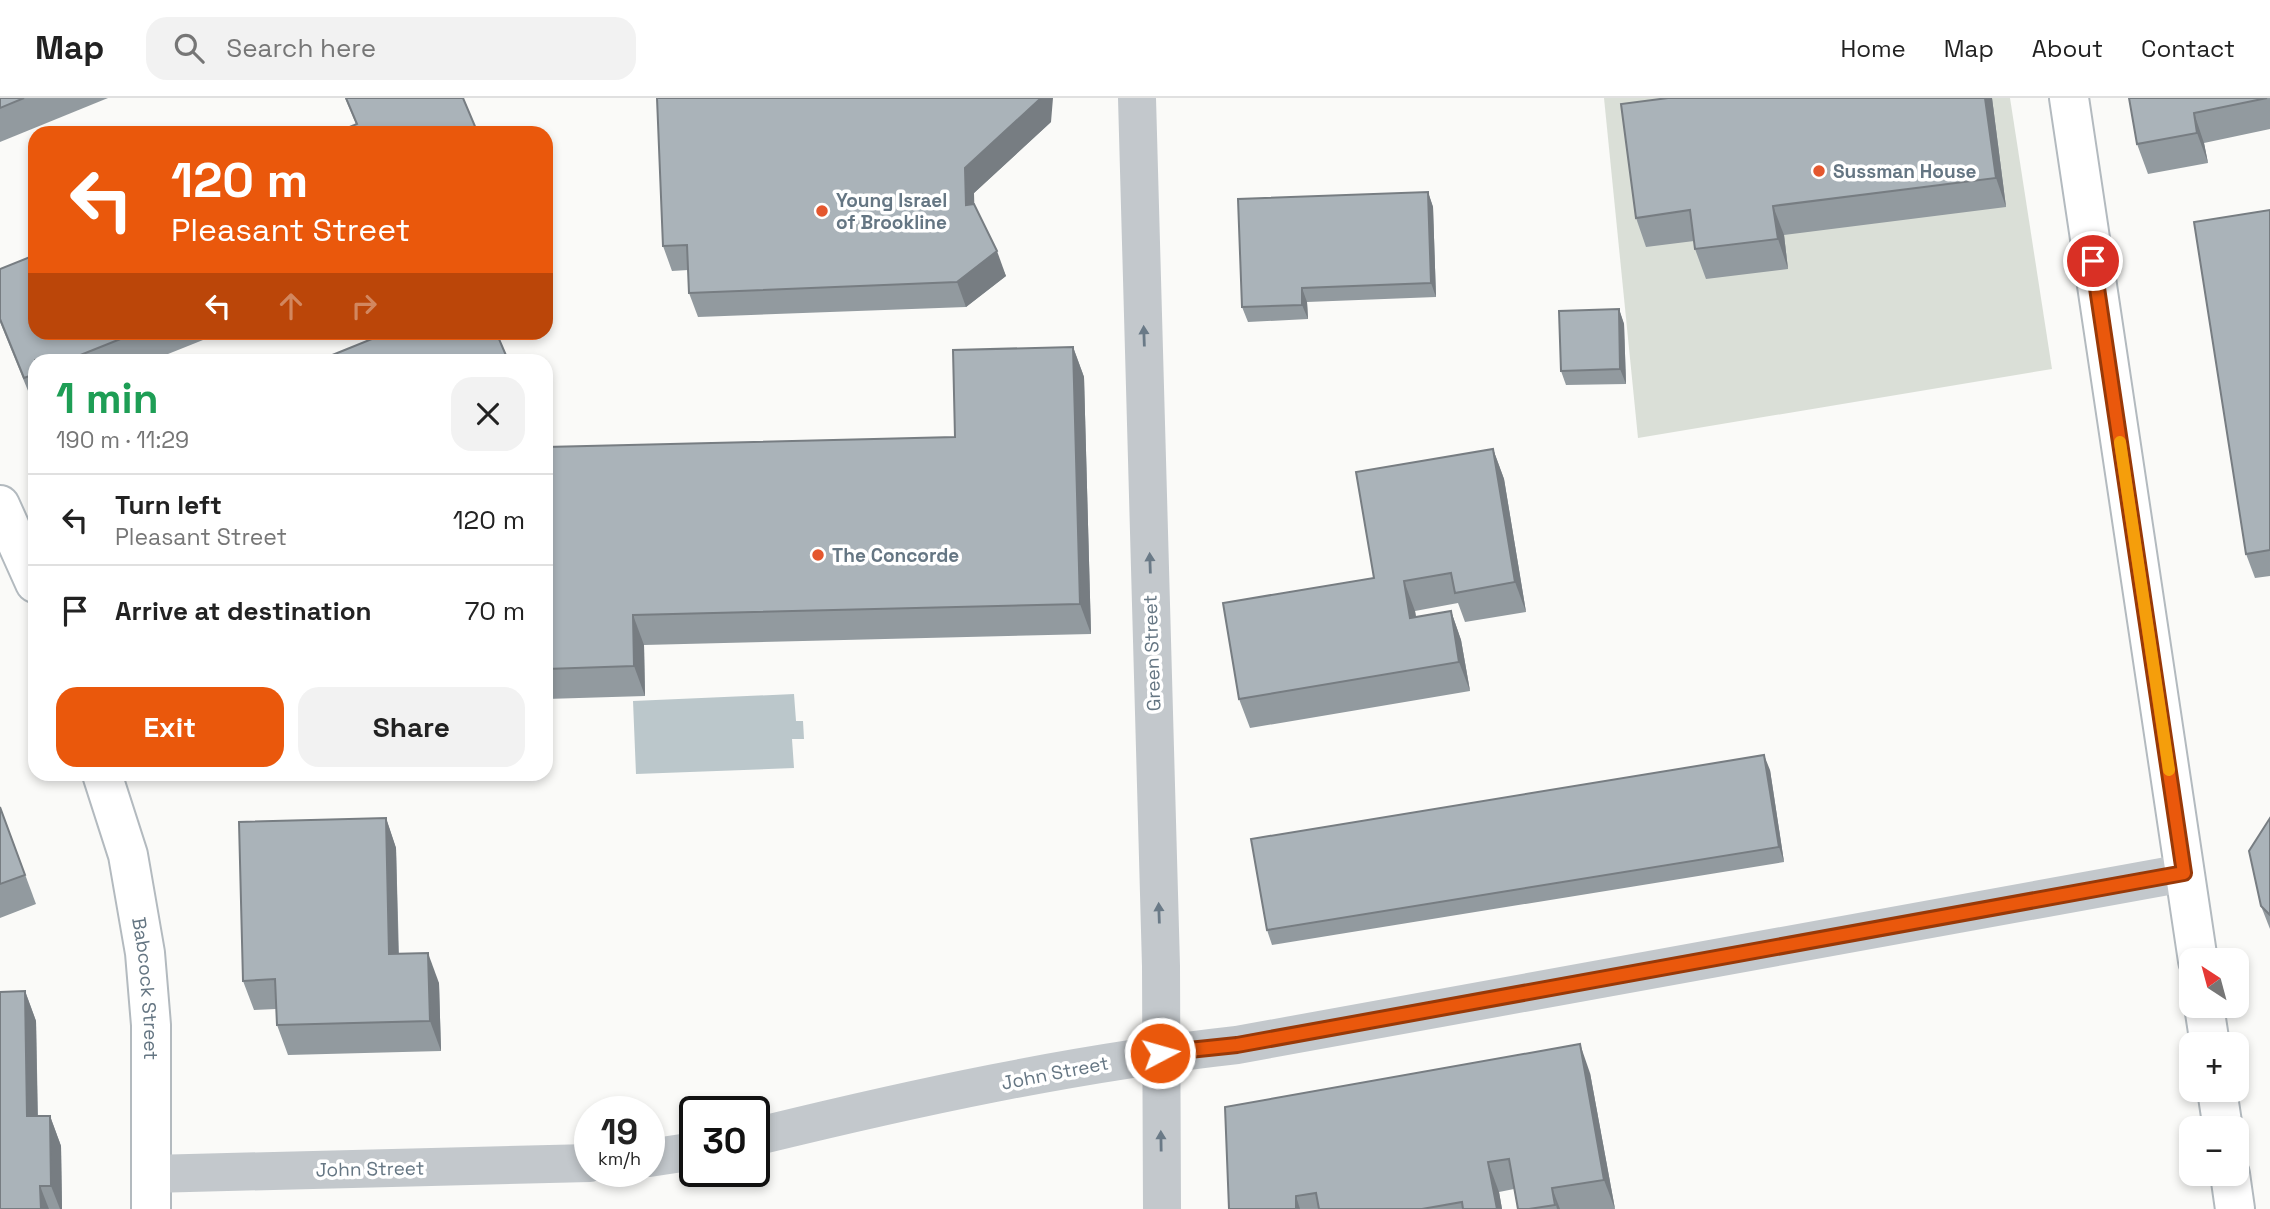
<!DOCTYPE html>
<html lang="en">
<head>
<meta charset="utf-8">
<style>
  body { margin:0; font-family:"Space Grotesk",sans-serif; background:#f2f2f2; color:#222; height:100vh; display:flex; flex-direction:column; font-size:26px; white-space:nowrap }
  * { box-sizing:border-box; margin:0 }
  p { font-size:23px; color:#767676 }
  .icon { flex:none; width:38px; height:38px; fill:none; stroke:currentColor; stroke-width:2; stroke-linecap:round; stroke-linejoin:round }
  .map { position:relative; flex:1; overflow:hidden }
  .sheet { position:absolute; left:28px; top:256px; width:525px; height:427px; display:flex; flex-direction:column; background:#fff; border-radius:21px; box-shadow:0 4px 10px #0003 }
  .sheet>* { flex:none }
  .hud { position:absolute; left:28px; top:28px; width:525px; height:214px; border-radius:21px; box-shadow:0 4px 10px #0003; background:#ea580c; color:#fff; overflow:hidden }
  .needle { width:46px; rotate:324deg }
  .fabs { position:absolute; left:2179px; top:850px; display:grid; gap:14px }
  .fabs a { display:grid; place-items:center; width:70px; height:70px; border-radius:14px; background:#fff; box-shadow:0 4px 10px #0003; font-size:35px }
  .speed { position:absolute; left:574px; top:998px; display:flex; gap:14px; font-size:35px; font-weight:700; text-align:center }
  .speed>* { display:grid; place-content:center; width:91px; height:91px; border-radius:50%; background:#fff; box-shadow:0 4px 10px #0003; line-height:1 }
  .speed small { font-size:18px; font-weight:400 }
  .speed .limit { border:4px solid #111; border-radius:10px; background:#fff; color:#111 }
  .pin { position:absolute; display:grid; place-items:center; width:60px; height:60px; color:#fff; margin:-30px; border:4px solid #fff; border-radius:50%; box-shadow:0 2px 7px #0007 }
  .me { position:absolute; width:77px; margin:-38px; rotate:84deg; stroke-linejoin:round; filter:drop-shadow(0 0 5px #0008) }
  .turn { display:flex; align-items:center; gap:24px; height:147px; padding:0 28px; font-size:32px }
  .turn .icon { width:91px; height:91px; stroke-width:2.5 }
  .turn b { display:block; font-size:49px; line-height:60px }
  .lanes { display:flex; align-items:center; height:66px; padding:0 28px; background:#0003; justify-content:center; gap:35px; direction:ltr }
  .lanes .off { opacity:.35 }
  .round { display:grid; place-items:center; flex:none; width:74px; height:74px; border-radius:21px; background:#f2f2f2 }
  .headline { display:flex; align-items:center; justify-content:space-between; height:119px; padding:0 28px }
  h1 { font-size:42px; font-weight:800; line-height:52px; color:#1e9e55 }
  .primary-button { display:flex; gap:14px; margin-top:auto; padding:14px 28px }
  .primary-button a { flex:1; height:80px; border-radius:21px; background:#ea580c; color:#fff; font-size:28px; font-weight:800; line-height:80px; text-align:center }
  .primary-button a+a { background:#f2f2f2; color:#222 }
  ul { padding:0; list-style:none }
  li { display:flex; align-items:center; gap:21px; height:91px; padding:0 28px; border-top:2px solid #e0e0e0 }
  li div { flex:1 }
  li b { display:block; font-size:26px }
  li em { font-style:normal }
  header { display:flex; align-items:center; gap:42px; box-sizing:border-box; height:98px; padding:0 35px; background:#fff; border-bottom:2px solid #e0e0e0 }
  header strong { font-size:33px }
  nav { display:flex; gap:38px; margin-inline-start:auto; font-size:24px }
  .search { width:490px; height:63px; background:#f2f2f2; display:flex; align-items:center; gap:18px; box-sizing:border-box; padding:0 24px; border-radius:21px; color:#767676; font-size:26px }
  .map>svg:first-child { display:block }
  .green { fill:#dadfd7 }
  .water { fill:#bbc7cb }
  .lines { fill:none; stroke-linecap:round; stroke-linejoin:round }
  .secondary-casing { stroke:#b3babf; stroke-width:42 }
  .street { stroke:#c3c8cc; stroke-width:38 }
  .secondary { stroke:#fff; stroke-width:38 }
  .wall { fill:#929a9f }
  .shaded-wall { fill:#777d82 }
  .building { fill:#aab3b9; stroke:#777d82; stroke-width:2 }
  .oneway { fill:#6a7a87 }
  .route-casing { stroke:#983908; stroke-width:18 }
  .route { stroke:#ea580c; stroke-width:12 }
  .slow { stroke:#f59e0b; stroke-width:12 }
  .poi-dot { fill:#e4572e; stroke:#fff; stroke-width:2.5 }
  .labels { text-anchor:middle; dominant-baseline:central; stroke-width:7; stroke-linejoin:round; paint-order:stroke }
  .poi-label { font-size:19px; font-weight:bold; fill:#657683; stroke:#fff; text-anchor:start }
  .street-label { font-size:19px; fill:#657683; stroke:#fff }
</style>
</head>
<body>
<header>
<strong>Map</strong>
<div class="search"><svg class="icon" aria-label="search" viewBox="0 0 24 24"><circle cx="10" cy="10" r="6"/><path d="M15 15l6 6"/></svg>Search here</div>
<nav><a>Home</a><a>Map</a><a>About</a><a>Contact</a></nav>
</header>
<div class="map">
<svg width="2270" height="1111" viewBox="0 0 2270 1111">
  <rect width="100%" height="100%" fill="#fafaf8"/>
  <polygon class="green" points="1604,0 2010,0 2052,271 1638,340"/>
  <polygon class="water" points="794,596 796,623 803,623 804,641 792,641 794,670 636,676 633,603"/>
  <g class="lines">
    <defs>
      <g id="secondary">
        <polyline points="2069,0 2198,863"/>
        <polyline points="0,407 35,485"/>
        <path id="s1" d="M 102,676 L 128,757 L 145,855 L 151,927 L 151,1111"/>
        <polyline points="2204,908 2210,947"/>
        <polyline points="2217,992 2223,1031"/>
        <polyline points="2230,1076 2235,1111"/>
      </g>
    </defs>
    <use href="#secondary" class="secondary-casing"/>
    <g class="street">
      <polyline points="1137,0 1161,868 1162,1111"/>
      <path d="M 754,1039 C 913,1000 1074,965 1237,947 L 2184,775"/>
      <polyline points="649,1060 695,1053"/>
      <polyline points="151,1076 590,1065"/>
    </g>
    <use href="#secondary" class="secondary"/>
  </g>
  <g class="wall">
    <polygon points="0,0 108,0 0,44"/>
    <polygon points="345,0 463,0 478,35 335,35 356,26"/>
    <polygon points="1992,0 2006,109 1784,137 1788,171 1706,181 1695,151 1694,143 1646,149 1636,120"/>
    <polygon points="2129,0 2270,0 2270,31 2204,45 2208,65 2148,76 2137,46"/>
    <polygon points="1051,24 974,95 974,107 1006,178 966,209 698,219 689,195 688,172 672,173 663,148"/>
    <polygon points="1428,94 1433,109 1436,199 1307,204 1308,221 1248,224 1242,209"/>
    <polygon points="2270,112 2270,478 2255,480 2246,456"/>
    <polygon points="0,171 35,234 200,234 203,242 153,262 35,262 35,310 0,224"/>
    <polygon points="1619,211 1624,226 1626,286 1566,287 1561,273"/>
    <polygon points="1073,249 1084,279 1091,536 644,547 645,598 546,601 546,349 955,339"/>
    <polygon points="1493,351 1504,381 1526,514 1465,524 1458,505 1415,513 1416,519 1451,513 1461,542 1470,593 1250,630 1239,601 1374,480"/>
    <polygon points="1770,672 1784,764 1272,847 1267,832"/>
    <polygon points="0,709 36,806 0,820"/>
    <polygon points="386,720 396,750 399,856 439,885 441,953 288,957 277,927 276,911 254,912 243,883"/>
    <polygon points="2270,720 2270,831 2261,808"/>
    <polygon points="25,893 36,923 38,1018 50,1018 61,1048 62,1111 0,1111"/>
    <polygon points="1590,975 1615,1111 1518,1111 1514,1091 1499,1094 1502,1111 1229,1111"/>
  </g>
  <g class="shaded-wall">
    <polygon points="1041,0 1053,0 1051,24 974,95 975,132 966,107 965,70"/>
    <polygon points="1985,0 1992,0 2006,109 1996,80"/>
    <polygon points="2194,15 2204,45 2208,65 2197,35"/>
    <polygon points="1428,94 1433,109 1436,199 1431,185"/>
    <polygon points="1773,108 1784,137 1788,171 1778,141"/>
    <polygon points="997,153 1006,178 966,209 957,184"/>
    <polygon points="1302,190 1307,204 1308,221 1302,207"/>
    <polygon points="1619,211 1624,226 1626,286 1620,271"/>
    <polygon points="1073,249 1084,279 1091,536 1080,506"/>
    <polygon points="1493,351 1504,381 1526,514 1515,484"/>
    <polygon points="1404,483 1415,513 1421,550 1410,520"/>
    <polygon points="1451,513 1461,542 1470,593 1459,564"/>
    <polygon points="633,517 644,547 645,598 634,568"/>
    <polygon points="1764,657 1770,672 1784,764 1779,749"/>
    <polygon points="386,720 396,750 399,886 389,856"/>
    <polygon points="428,855 439,885 441,953 430,923"/>
    <polygon points="25,893 36,923 38,1048 27,1018"/>
    <polygon points="1580,946 1590,975 1615,1111 1604,1082"/>
    <polygon points="50,1018 61,1048 62,1111 60,1111 51,1088"/>
    <polygon points="1488,1064 1499,1094 1502,1111 1497,1111"/>
    <polygon points="40,1088 49,1111 41,1111"/>
    <polygon points="1552,1090 1560,1111 1557,1111"/>
    <polygon points="1296,1098 1300,1111 1296,1111"/>
  </g>
  <g class="building">
    <polygon points="0,0 24,0 0,10"/>
    <polygon points="346,0 463,0 477,33 473,35 335,35 357,26"/>
    <polygon points="657,0 1041,0 965,70 966,107 974,106 997,153 957,184 689,195 687,147 663,148"/>
    <polygon points="1668,0 1985,0 1996,80 1773,108 1778,141 1695,151 1690,112 1636,120 1621,6"/>
    <polygon points="2129,0 2267,0 2194,15 2197,35 2137,46"/>
    <polygon points="1428,94 1431,185 1302,190 1302,207 1242,209 1238,101"/>
    <polygon points="2270,112 2270,452 2246,456 2194,124"/>
    <polygon points="35,157 35,234 138,234 68,262 35,262 35,276 24,280 0,221 0,171"/>
    <polygon points="1619,211 1620,271 1561,273 1559,213"/>
    <polygon points="389,234 496,234 508,262 320,262"/>
    <polygon points="1073,249 1080,506 633,517 634,568 546,571 546,349 955,339 953,252"/>
    <polygon points="1493,351 1515,484 1455,495 1451,475 1404,483 1410,520 1451,513 1459,564 1239,601 1223,505 1374,480 1356,374"/>
    <polygon points="1764,657 1779,749 1267,832 1251,741"/>
    <polygon points="0,709 25,777 0,786"/>
    <polygon points="386,720 389,856 428,855 430,923 277,927 275,881 243,883 239,724"/>
    <polygon points="2270,720 2270,817 2261,808 2249,753"/>
    <polygon points="25,893 27,1018 50,1018 51,1088 40,1088 41,1111 0,1111 0,894"/>
    <polygon points="1580,946 1604,1082 1552,1090 1555,1107 1529,1111 1518,1111 1509,1061 1488,1064 1497,1111 1463,1111 1462,1104 1422,1111 1319,1111 1316,1095 1296,1098 1296,1111 1229,1111 1225,1009"/>
  </g>
  <defs><path id="oneway-solid" d="M-6-.8H1V-3.2L6.5 0L1 3.2V.8H-6Z" transform="scale(1.75)"/></defs>
  <g class="oneway">
    <use href="#oneway-solid" transform="translate(1144 238) rotate(-92)"/>
    <use href="#oneway-solid" transform="translate(1150 465) rotate(-92)"/>
    <use href="#oneway-solid" transform="translate(1159 815) rotate(-92)"/>
    <use href="#oneway-solid" transform="translate(1161 1043) rotate(-91)"/>
  </g>
  <g class="lines">
    <defs>
      <polyline id="route" points="1160,955 1237,947 2184,775 2093,163"/>
    </defs>
    <use href="#route" class="route-casing"/>
    <use href="#route" class="route"/>
    <polyline class="slow" points="2120,344 2169,672"/>
  </g>
  <g class="poi-dot">
    <circle cx="1819" cy="73" r="7"/>
    <circle cx="822" cy="113" r="7"/>
    <circle cx="818" cy="457" r="7"/>
  </g>
  <g class="labels">
    <g class="poi-label">
      <text x="1833" y="73">Sussman House</text>
      <text x="836" y="102">Young Israel<tspan x="836" dy="22">of Brookline</tspan></text>
      <text x="832" y="457">The Concorde</text>
    </g>
    <g class="street-label">
      <text transform="translate(1152 555) rotate(-92)">Green Street</text>
      <text stroke="none"><textPath href="#s1" startOffset="220">Babcock Street</textPath></text>
      <text transform="translate(1055 975) rotate(-11)">John Street</text>
      <text transform="translate(370 1071) rotate(-1)">John Street</text>
    </g>
  </g>
</svg>
<div class="fabs">
<a><svg class="needle" viewBox="-14 -14 28 28"><path d="M0-13l5 13h-10z" fill="#e53935"/><path d="M0 13l5-13h-10z" fill="#767676"/></svg></a>
<a>+</a>
<a>−</a>
</div>
<div class="speed"><div>19<small>km/h</small></div><div class="limit">30</div></div>
<div class="pin" style="left:2093px;top:163px;background:#d93025"><svg class="icon" aria-label="arrive" viewBox="0 0 24 24"><path d="M6 21V4h12l-3 4 3 4H6"/></svg></div>
<svg class="me" style="left:1160px;top:955px" viewBox="-20 -20 40 40"><circle r="17" fill="#ea580c" stroke="#fff" stroke-width="3"/><path d="M0-11L8 9 0 5-8 9z" fill="#fff"/></svg>
<div class="hud">
<div class="turn"><svg class="icon" aria-label="left" viewBox="0 0 24 24"><path d="M17 20v-9H6M10 6l-5 5 5 5"/></svg><div><b>120 m</b>Pleasant Street</div></div>
<div class="lanes"><svg class="icon" aria-label="left" viewBox="0 0 24 24"><path d="M17 20v-9H6M10 6l-5 5 5 5"/></svg><svg class="icon off" aria-label="ahead" viewBox="0 0 24 24"><path d="M12 20V5M6 11l6-6 6 6"/></svg><svg class="icon off" aria-label="right" viewBox="0 0 24 24"><path d="M7 20v-9h11M14 6l5 5-5 5"/></svg></div>
</div>
<section class="sheet">
<div class="headline"><div><h1>1 min</h1><p>190 m · 11:29</p></div><a class="round"><svg class="icon" aria-label="close" viewBox="0 0 24 24"><path d="M6 6l12 12M18 6L6 18"/></svg></a></div>
<ul>
<li><svg class="icon" aria-label="left" viewBox="0 0 24 24"><path d="M17 20v-9H6M10 6l-5 5 5 5"/></svg><div><b>Turn left</b><p>Pleasant Street</p></div><em>120 m</em></li>
<li><svg class="icon" aria-label="arrive" viewBox="0 0 24 24"><path d="M6 21V4h12l-3 4 3 4H6"/></svg><div><b>Arrive at destination</b></div><em>70 m</em></li>
</ul>
<div class="primary-button"><a>Exit</a><a>Share</a></div>
</section>
</div>
</body>
</html>
